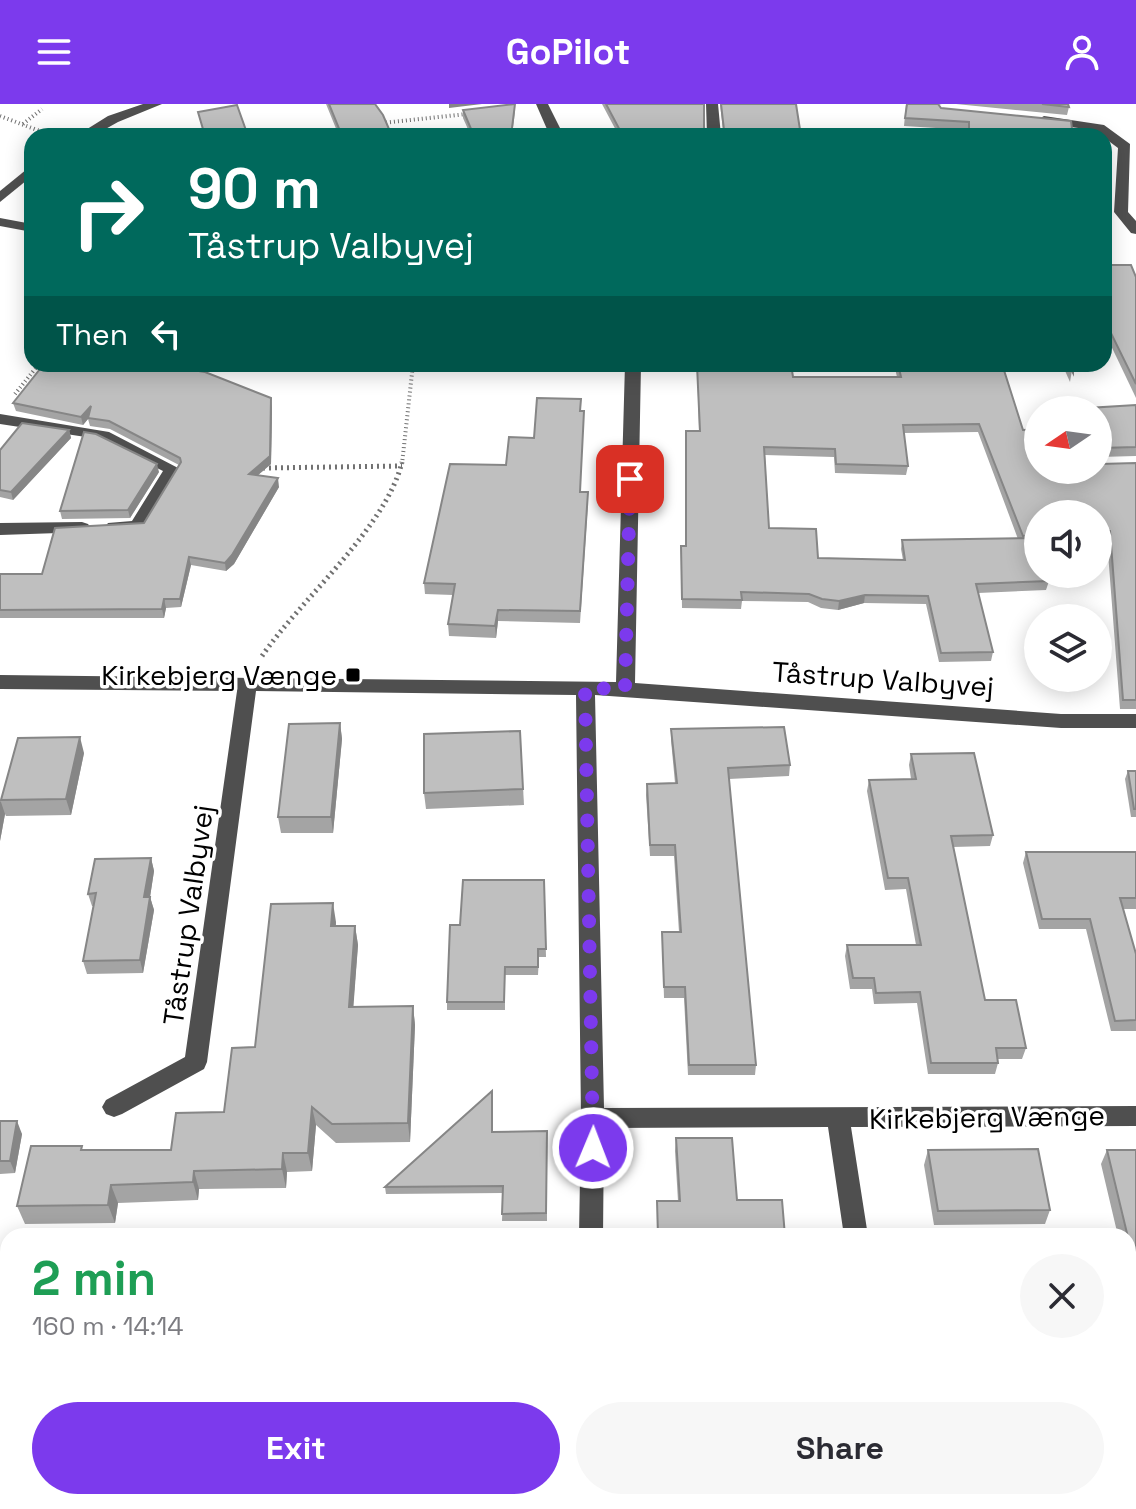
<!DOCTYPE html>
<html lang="en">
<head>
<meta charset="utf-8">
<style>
  body { margin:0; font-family:"Space Grotesk",sans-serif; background:#f7f7f7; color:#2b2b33; height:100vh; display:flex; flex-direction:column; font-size:30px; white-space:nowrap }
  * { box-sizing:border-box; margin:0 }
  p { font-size:26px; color:#7c7c81 }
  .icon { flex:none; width:44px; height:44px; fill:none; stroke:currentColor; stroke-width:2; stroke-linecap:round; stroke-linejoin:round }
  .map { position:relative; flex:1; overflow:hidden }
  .drawer { position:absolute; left:0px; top:1124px; width:1136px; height:282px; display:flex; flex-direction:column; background:#fff; border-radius:24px 24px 0 0; box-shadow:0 4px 20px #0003 }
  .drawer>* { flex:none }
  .banner { position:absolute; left:24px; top:24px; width:1088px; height:244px; border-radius:24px; box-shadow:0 4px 20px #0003; background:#00695c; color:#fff; overflow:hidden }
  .needle { width:52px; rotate:257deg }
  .tools { position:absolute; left:1024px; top:292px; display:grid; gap:16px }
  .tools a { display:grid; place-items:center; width:88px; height:88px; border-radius:50%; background:#fff; box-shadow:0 4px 20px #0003; font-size:40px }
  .pin { position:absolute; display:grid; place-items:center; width:68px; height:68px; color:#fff; margin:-34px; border-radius:16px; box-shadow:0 4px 12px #0006 }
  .me { position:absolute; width:88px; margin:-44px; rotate:1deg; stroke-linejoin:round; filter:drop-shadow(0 0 6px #0008) }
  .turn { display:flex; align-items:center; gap:28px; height:168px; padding:0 32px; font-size:36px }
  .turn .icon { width:104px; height:104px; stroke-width:2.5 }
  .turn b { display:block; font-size:56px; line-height:68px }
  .then { display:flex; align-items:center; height:76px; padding:0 32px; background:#0003; gap:16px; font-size:30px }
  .round { display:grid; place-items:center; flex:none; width:84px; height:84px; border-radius:42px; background:#f7f7f7 }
  .headline { display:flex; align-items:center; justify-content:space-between; height:136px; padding:0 32px }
  h1 { font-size:48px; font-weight:700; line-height:60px; color:#1e9e55 }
  .button { display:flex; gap:16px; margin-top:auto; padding:16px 32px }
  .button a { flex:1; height:92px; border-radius:48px; background:#7c3aed; color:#fff; font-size:32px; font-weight:700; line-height:92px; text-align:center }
  .button a+a { background:#f7f7f7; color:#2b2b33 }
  header { display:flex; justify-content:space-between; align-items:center; height:104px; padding:0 32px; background:#7c3aed; color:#fff; font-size:36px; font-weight:700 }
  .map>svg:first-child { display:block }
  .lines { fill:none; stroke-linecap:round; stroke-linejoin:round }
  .path-far2 { stroke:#717171; stroke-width:4; stroke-dasharray:1 3; stroke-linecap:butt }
  .path-far1 { stroke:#717171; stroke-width:5; stroke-dasharray:2 4; stroke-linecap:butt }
  .path { stroke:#717171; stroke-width:6; stroke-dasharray:2 5; stroke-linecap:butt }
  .minor { fill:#4f4f4f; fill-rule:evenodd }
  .wall { fill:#a4a4a4; fill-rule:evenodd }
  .shaded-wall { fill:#868686 }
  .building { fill:#bfbfbf; stroke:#868686; stroke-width:2 }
  .route { stroke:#7c3aed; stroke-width:14; stroke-dasharray:0 25.2 }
  .poi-dot { fill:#000; stroke:#fff; stroke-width:3 }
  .labels { text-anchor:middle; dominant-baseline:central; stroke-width:7; stroke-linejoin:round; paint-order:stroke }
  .poi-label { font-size:28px; fill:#000; stroke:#fff; text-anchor:end }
  .street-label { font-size:28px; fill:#000; stroke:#fff }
</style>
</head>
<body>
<header><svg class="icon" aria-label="menu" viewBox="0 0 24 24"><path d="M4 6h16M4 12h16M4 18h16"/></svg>GoPilot<svg class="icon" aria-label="person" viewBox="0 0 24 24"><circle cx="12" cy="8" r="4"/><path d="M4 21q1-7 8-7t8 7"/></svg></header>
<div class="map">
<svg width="1136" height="1405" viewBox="0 0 1136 1405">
  <rect width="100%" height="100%" fill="#fff"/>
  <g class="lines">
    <g class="path-far2">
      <polyline points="0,12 53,32"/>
      <polyline points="382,19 467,10"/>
      <polyline points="23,20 42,5"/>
      <polyline points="328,32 340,24"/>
      <polyline points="15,290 39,260"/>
      <polyline points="402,360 413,260"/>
    </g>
    <g class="path-far1">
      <polyline points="263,364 402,362"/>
      <path d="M 262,552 C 301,495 386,424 402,358"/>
    </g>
    <polyline class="path" points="898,1398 899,1405"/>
    <g class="minor">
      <polygon points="143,0 162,0 118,18 93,32 76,32 108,12"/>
      <polygon points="536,0 548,0 564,32 550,32"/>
      <polygon points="706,0 718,0 721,32 707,32"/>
      <polygon points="1044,12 1104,21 1130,40 1128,108 1136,117 1136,130 1131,129 1114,108 1118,44 1094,26 1039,19 1037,16"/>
      <polygon points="32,61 32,72 0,98 0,87"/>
      <polygon points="0,114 32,120 32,128 0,122"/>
      <polygon points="625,260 641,260 635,579 1061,610 1136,610 1136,624 1061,624 595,591 604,1004 1136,1002 1136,1022 851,1023 868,1132 844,1132 828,1023 604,1024 603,1132 579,1132 581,1014 576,591 256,587 207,958 204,965 122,1010 114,1013 106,1010 102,1003 106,996 185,953 237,587 0,585 0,571 616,578"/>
      <polygon points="0,310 109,328 180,365 143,426 108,427 105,423 108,419 132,417 163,367 99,335 0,320"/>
      <polygon points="82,418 88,420 91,424 88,428 0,431 0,419"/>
      <polygon points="375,1398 407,1398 410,1405 377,1405"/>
      <polygon points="437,1398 466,1398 464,1405 434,1405"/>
    </g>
  </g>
  <g class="wall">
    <polygon points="326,0 375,0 392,32 339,32"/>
    <polygon points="602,0 704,0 704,24 707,27 723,26 720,0 796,0 801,32 619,32"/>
    <polygon points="906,0 942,0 938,1 941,4 1073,32 968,32 968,26 904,22"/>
    <polygon points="956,0 1068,0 1069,3 1067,11"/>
    <polygon points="463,6 515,7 512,32 471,32 463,14"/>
    <polygon points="1104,161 1136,173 1136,294 1104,227"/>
    <path d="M 894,260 L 1002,260 L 1023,326 L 1098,366 L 1098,306 L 1087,306 L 1088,304 L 1136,301 L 1136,352 L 1099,353 L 1100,360 L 1136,359 L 1136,605 L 1120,605 L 1107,436 L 1098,437 L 1098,410 L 1038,410 L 1038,440 L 1035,440 L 1049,477 L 1046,486 L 978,489 L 993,548 L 991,557 L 939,558 L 926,500 L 864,499 L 838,506 L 821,504 L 808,498 L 742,497 L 741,505 L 682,504 L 681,442 L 686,442 L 699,327 L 697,261 L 793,273 L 897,273 ZM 978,328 L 1018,435 L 902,436 L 901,445 L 903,456 L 818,454 L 769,424 L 765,351 L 834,353 L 835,369 L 906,371 L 908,362 L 904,329 Z"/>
    <polygon points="1062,260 1073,260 1070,278"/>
    <polygon points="581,295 580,388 588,399 580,519 498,517 496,534 449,532 448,520 453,491 425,490 424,479 506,361 534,334"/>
    <polygon points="13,299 272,303 271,360 258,371 279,383 234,460 226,467 191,461 181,503 166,504 164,514 0,514 0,470 42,470 144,419 179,361 110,325 90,322 88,315 83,321 16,307"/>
    <polygon points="69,326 71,334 13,396 0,393 0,346"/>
    <polygon points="159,368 130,414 62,415 60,407"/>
    <polygon points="340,619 342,635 333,729 281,729 278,713"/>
    <polygon points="671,625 790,661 789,672 729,675 756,961 755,971 688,971 684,894 664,894 662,828 679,828 674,752 650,752 646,691 647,680 675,679 671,636"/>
    <polygon points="520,627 524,701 426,705 424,689"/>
    <polygon points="84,649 71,711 6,712 5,710 0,737 1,692 1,694"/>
    <polygon points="911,650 993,731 990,742 953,743 985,896 1026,944 1022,955 998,955 998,959 995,970 928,970 917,899 874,900 872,885 850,885 845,852 847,841 916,841 906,785 885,786 867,687 869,676 911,675 909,661"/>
    <polygon points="1128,667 1136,667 1136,713 1131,713 1125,675"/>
    <polygon points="1026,748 1136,748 1136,805 1123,805 1136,850 1136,927 1111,927 1086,825 1039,825 1023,759"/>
    <polygon points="151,754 154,767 150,793 154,806 143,869 87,870 83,857 94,802 92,802 88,790"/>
    <polygon points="544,776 546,853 539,853 538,871 505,871 505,906 447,906 447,898 460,821"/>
    <polygon points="336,818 336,822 355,822 358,841 353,902 413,902 415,921 410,1038 336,1039 316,1021 312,1067 287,1068 286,1084 199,1085 198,1096 118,1099 115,1119 25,1120 17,1102 84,1046 171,1046 224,1008 255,943"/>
    <polygon points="0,1017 22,1030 15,1069 0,1070"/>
    <polygon points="547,1027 547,1117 502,1117 503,1089 386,1090 385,1083 492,1028"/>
    <polygon points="676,1034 737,1096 785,1132 657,1132 657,1097 678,1097 675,1047"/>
    <polygon points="928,1046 1050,1106 1045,1120 934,1121 924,1061"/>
    <polygon points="1107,1046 1136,1046 1136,1160 1128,1160 1128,1132 1118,1132 1101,1060"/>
    <polygon points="0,1291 8,1291 8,1383 2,1372 6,1349 0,1350"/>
    <polygon points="996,1398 1075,1398 1077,1405 997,1405"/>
  </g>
  <g class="shaded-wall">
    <polygon points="449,0 482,0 449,4"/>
    <polygon points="271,294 272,303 271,360 250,378 249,370"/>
    <polygon points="91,302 88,315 83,321 81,313"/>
    <polygon points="69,326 71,334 13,396 11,388"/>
    <polygon points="157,360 159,368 130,414 128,406"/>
    <polygon points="278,374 279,383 234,460 226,467 225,459"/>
    <polygon points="189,453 191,461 181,503 180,495"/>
    <polygon points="865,491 864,499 838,506 839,497"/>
    <polygon points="164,495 166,504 164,514 162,505"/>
    <polygon points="498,506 498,517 496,534 495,522"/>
    <polygon points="340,619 342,635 333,729 331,713"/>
    <polygon points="80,633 84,649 71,711 66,695"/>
    <polygon points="0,695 5,710 0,737"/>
    <polygon points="151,754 154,767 148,806 144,793"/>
    <polygon points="150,793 154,806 143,869 140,856"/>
    <polygon points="333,799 336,818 334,842 331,822"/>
    <polygon points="355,822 358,841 352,922 349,903"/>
    <polygon points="413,902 415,921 410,1038 408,1019"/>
    <polygon points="312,1003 316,1021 312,1067 308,1049"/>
    <polygon points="17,1017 22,1030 15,1069 10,1057"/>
    <polygon points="283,1049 287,1068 286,1084 282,1065"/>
    <polygon points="194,1067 199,1085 198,1096 193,1078"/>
    <polygon points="111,1081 118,1099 115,1119 108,1101"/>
  </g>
  <g class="building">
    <polygon points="329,0 375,0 383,11 392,32 342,32"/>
    <polygon points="515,0 511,32 474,32 463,6"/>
    <polygon points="606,0 704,0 704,24 707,27 724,26 721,0 796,0 801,32 758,32 757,28 665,28 667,32 623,32"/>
    <polygon points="907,0 938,0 941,4 1071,17 1073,32 969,32 969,18 905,14"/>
    <polygon points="1042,0 1068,0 1069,3"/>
    <polygon points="237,1 248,32 205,32 198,8"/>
    <polygon points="1104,161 1131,161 1136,173 1136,280 1106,219 1104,219"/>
    <polygon points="44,260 154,260 205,268 271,294 270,352 249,370 278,374 232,451 225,459 189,453 180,495 164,495 162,505 0,506 0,470 42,470 55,424 144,419 181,358 180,354 109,317 88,314 91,302 81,313 13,299"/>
    <polygon points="723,260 791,260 793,273 901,273 898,260 1002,260 1023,326 1038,325 1038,366 1098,366 1098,350 1100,360 1136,359 1136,596 1123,596 1110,427 1098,428 1098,410 1038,410 1038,431 1023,432 979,320 903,321 908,362 836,360 835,345 764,343 769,424 816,425 818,454 905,456 902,436 1033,434 1038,448 1038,470 1046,470 1049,477 976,480 993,548 941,549 928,492 865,491 839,497 822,495 809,490 741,488 742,496 682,495 681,442 686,442 686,327 700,327 697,261"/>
    <polygon points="1068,260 1073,260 1073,269"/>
    <polygon points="537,294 581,295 580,307 584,307 580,388 588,388 580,507 498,506 495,522 448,520 455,480 424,479 450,360 506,361 509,333 534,334"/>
    <polygon points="1136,301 1136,343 1100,344 1098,347 1098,306 1089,306 1088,304"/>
    <polygon points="22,319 69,326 11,388 0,386 0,346"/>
    <polygon points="84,328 96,330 157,360 128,406 60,407"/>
    <polygon points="340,619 331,713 278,713 289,620"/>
    <polygon points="784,623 790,661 728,664 756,961 689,961 685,883 664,883 662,828 681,828 675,741 650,741 647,680 677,679 671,625"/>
    <polygon points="520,627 523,685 424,689 424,630"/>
    <polygon points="80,633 66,695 1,696 18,634"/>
    <polygon points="974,649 993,731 951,732 985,896 1016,896 1026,944 996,944 998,959 931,959 920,888 876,889 874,874 853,874 847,841 921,841 908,774 888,774 869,676 916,675 911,650"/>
    <polygon points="1128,667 1136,667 1136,705 1134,705"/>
    <polygon points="1026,748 1136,748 1136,794 1120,794 1136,850 1136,916 1115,917 1090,815 1042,815"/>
    <polygon points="151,754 144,793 150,793 140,856 83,857 96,789 88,790 95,755"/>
    <polygon points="463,776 544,776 546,845 538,845 538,863 505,863 504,898 447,898 450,821 460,821"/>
    <polygon points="333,799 331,822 355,822 349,903 413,902 408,1019 332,1020 312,1003 308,1049 283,1049 282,1065 194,1067 193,1078 111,1081 108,1101 17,1102 31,1042 82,1042 81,1046 171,1046 176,1009 224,1008 232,944 255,943 271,800"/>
    <polygon points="492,987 492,1028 547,1027 546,1109 502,1110 503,1082 385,1083"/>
    <polygon points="0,1017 17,1017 10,1057 0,1057"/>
    <polygon points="676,1034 732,1034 737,1096 782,1096 785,1132 658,1132 657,1097 680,1097"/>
    <polygon points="1038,1045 1050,1106 938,1107 928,1046"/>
    <polygon points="1107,1046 1136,1046 1136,1146 1131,1146"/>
    <rect x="0" y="1291" width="8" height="40"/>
    <polygon points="8,1341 8,1372 2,1372"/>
    <polygon points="736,1398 834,1398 834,1405 737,1405"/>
    <polygon points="1002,1398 1075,1398 1077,1405 1004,1405"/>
    <polygon points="911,1400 972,1400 972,1405 912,1405"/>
  </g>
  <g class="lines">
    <polyline class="route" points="593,1044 585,584 625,585 630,375"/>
  </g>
  <rect class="poi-dot" x="345" y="563" width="16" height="16" rx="4"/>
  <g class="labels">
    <g class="poi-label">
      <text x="337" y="571">Kirkebjerg Vænge</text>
    </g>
    <g class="street-label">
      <text transform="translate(883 575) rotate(4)">Tåstrup Valbyvej</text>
      <text transform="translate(188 811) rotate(-82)">Tåstrup Valbyvej</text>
      <text transform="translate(987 1013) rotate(-1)">Kirkebjerg Vænge</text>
    </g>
  </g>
</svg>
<div class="tools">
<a><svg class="needle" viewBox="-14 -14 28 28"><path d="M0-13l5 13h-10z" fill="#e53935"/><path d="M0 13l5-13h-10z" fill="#7c7c81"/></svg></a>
<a><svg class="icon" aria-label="sound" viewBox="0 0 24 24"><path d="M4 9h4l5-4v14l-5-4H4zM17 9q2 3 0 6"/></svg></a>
<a><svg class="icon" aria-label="layers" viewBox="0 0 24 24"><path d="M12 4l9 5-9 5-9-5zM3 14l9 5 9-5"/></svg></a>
</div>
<div class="pin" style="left:630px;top:375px;background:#d93025"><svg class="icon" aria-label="arrive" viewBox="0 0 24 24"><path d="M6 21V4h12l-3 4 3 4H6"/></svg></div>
<svg class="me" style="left:593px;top:1044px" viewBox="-20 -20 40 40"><circle r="17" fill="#7c3aed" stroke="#fff" stroke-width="3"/><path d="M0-11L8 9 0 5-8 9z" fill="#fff"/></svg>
<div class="banner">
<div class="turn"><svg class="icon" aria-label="right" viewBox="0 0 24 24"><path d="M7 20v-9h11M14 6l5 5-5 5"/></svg><div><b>90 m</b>Tåstrup Valbyvej</div></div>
<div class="then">Then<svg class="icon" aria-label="left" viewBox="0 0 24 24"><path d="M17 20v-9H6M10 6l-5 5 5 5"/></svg></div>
</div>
<section class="drawer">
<div class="headline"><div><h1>2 min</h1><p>160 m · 14:14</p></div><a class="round"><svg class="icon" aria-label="close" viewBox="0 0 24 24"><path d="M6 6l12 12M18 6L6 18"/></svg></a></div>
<div class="button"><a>Exit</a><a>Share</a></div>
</section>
</div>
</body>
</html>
